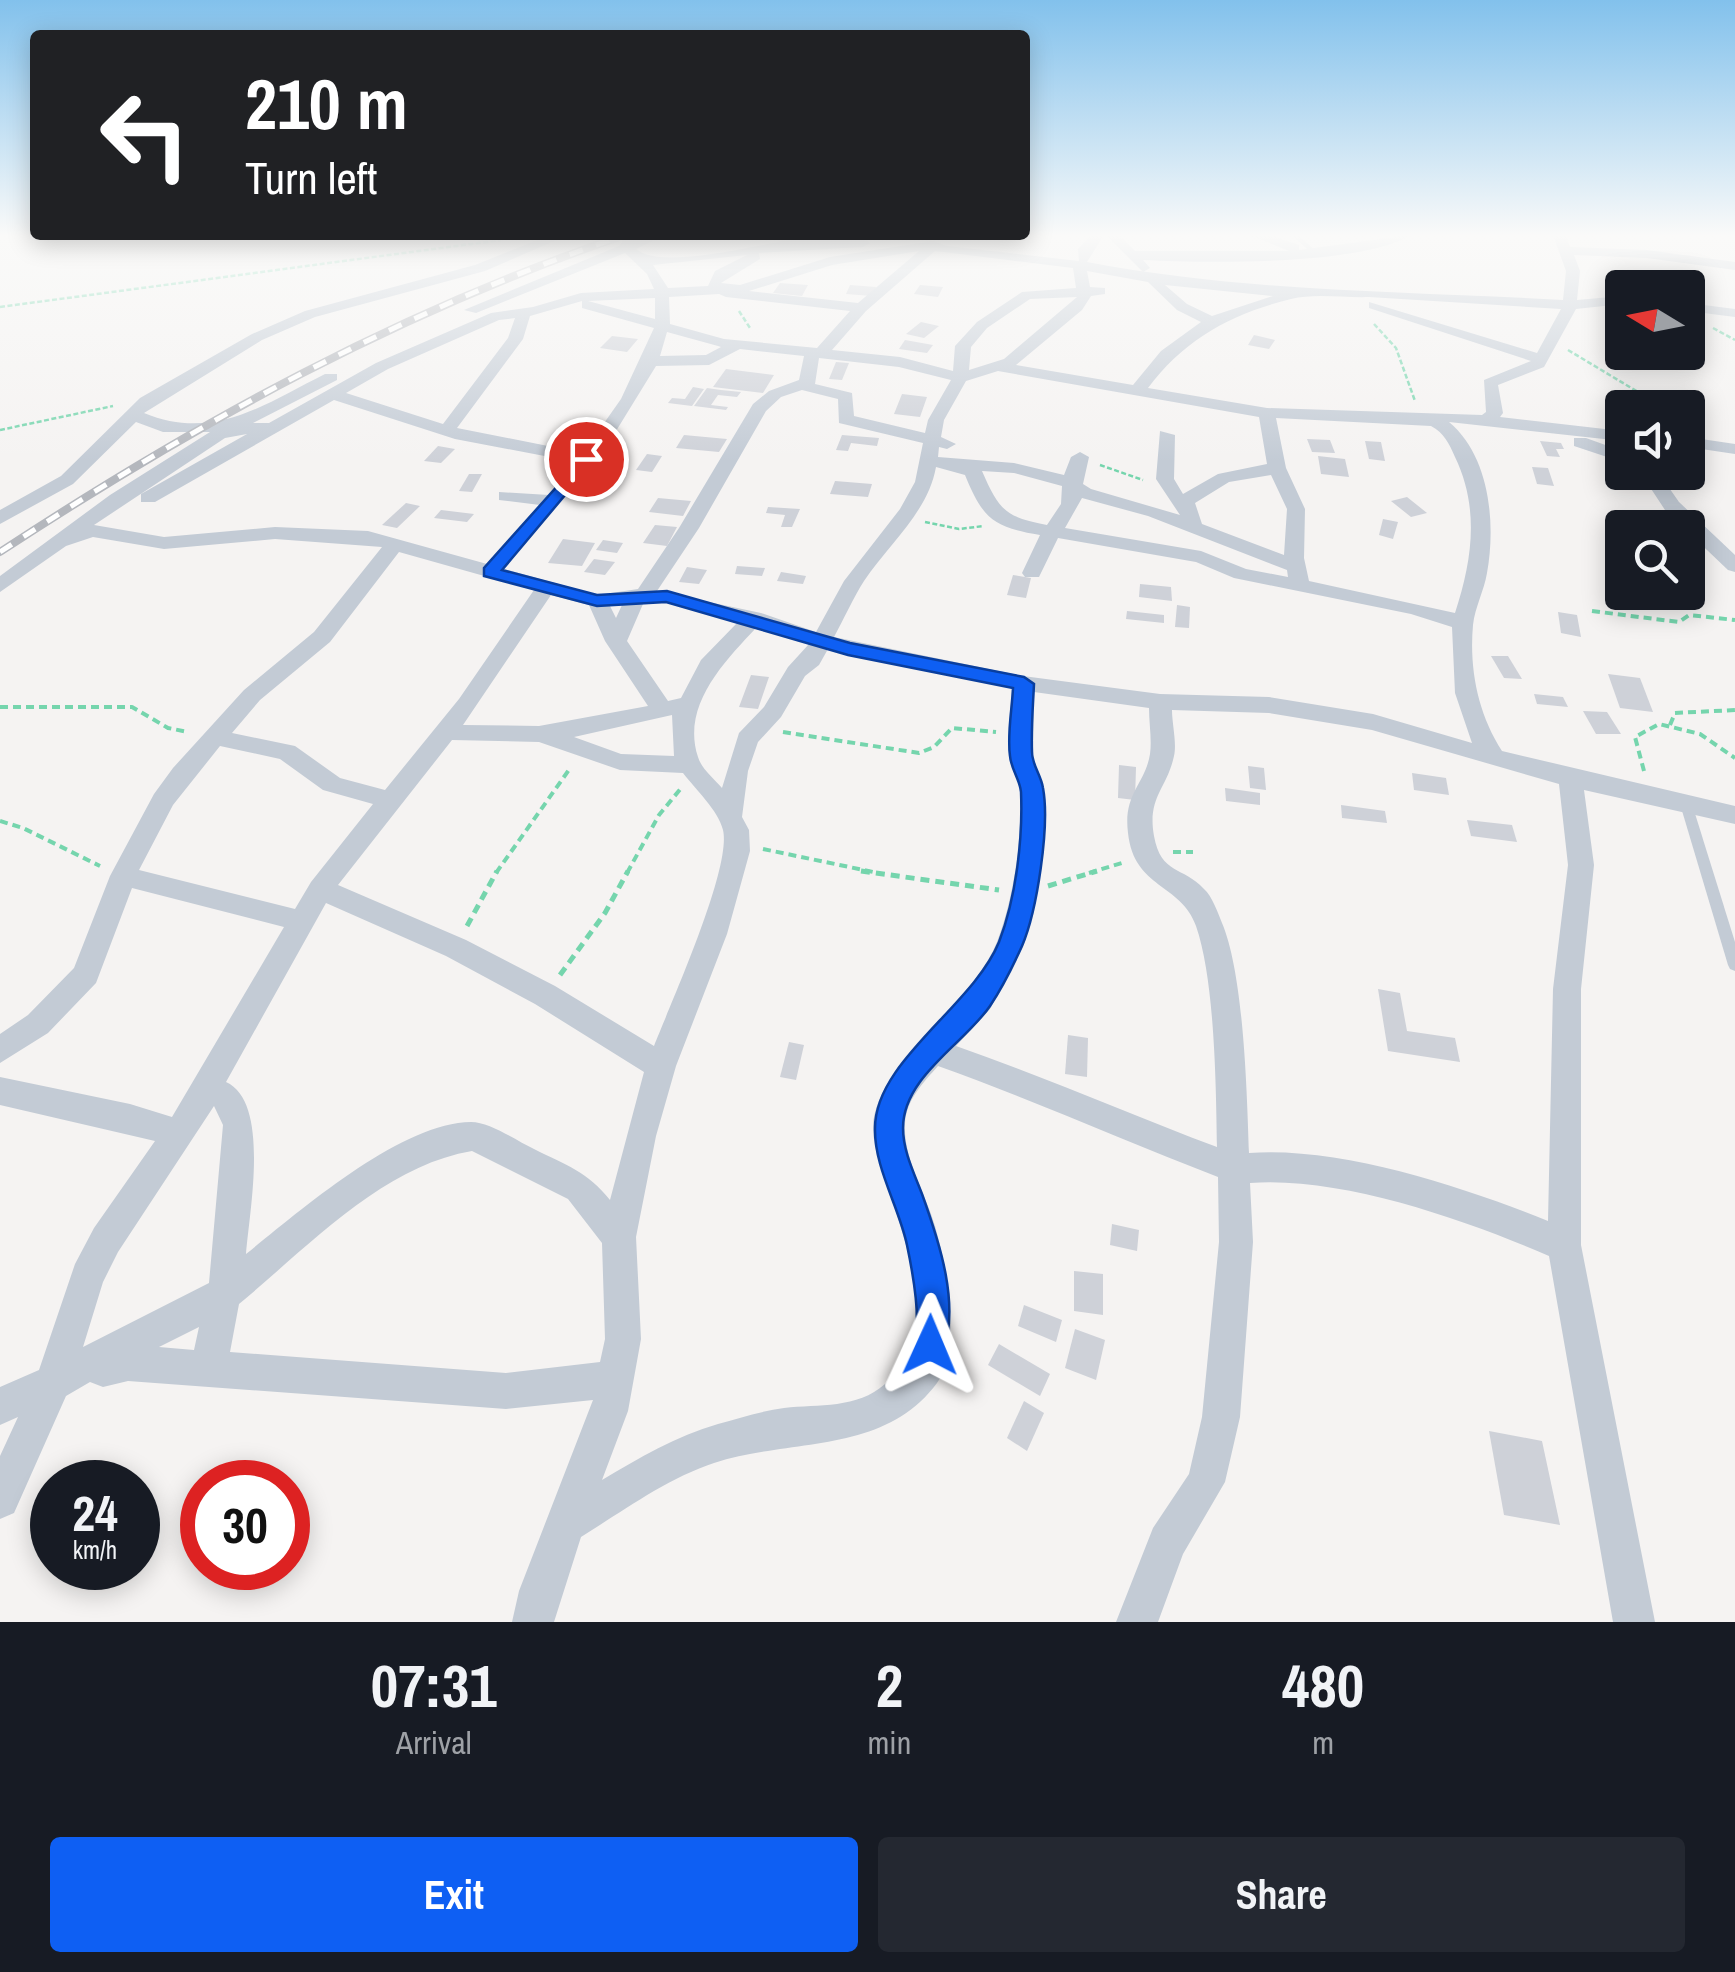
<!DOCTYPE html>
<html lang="en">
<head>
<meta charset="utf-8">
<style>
  body { margin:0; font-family:"Archivo Narrow",sans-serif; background:#242831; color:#f1f3f6; height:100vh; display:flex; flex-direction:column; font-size:38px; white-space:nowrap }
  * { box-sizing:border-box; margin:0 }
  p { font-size:32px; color:#9ea1a6 }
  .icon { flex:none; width:55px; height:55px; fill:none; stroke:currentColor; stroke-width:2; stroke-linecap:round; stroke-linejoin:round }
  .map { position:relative; height:1622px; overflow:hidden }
  .side { display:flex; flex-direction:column; background:#171b24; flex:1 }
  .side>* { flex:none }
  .top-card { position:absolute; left:30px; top:30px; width:1000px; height:210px; border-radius:10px; box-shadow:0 5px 25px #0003; background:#202124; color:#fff; overflow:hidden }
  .needle { width:65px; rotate:280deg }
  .fabs { position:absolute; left:1605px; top:270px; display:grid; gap:20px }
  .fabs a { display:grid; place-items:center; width:100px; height:100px; border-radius:10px; background:#171b24; box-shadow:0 5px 25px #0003; font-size:50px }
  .speed { position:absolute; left:30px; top:1460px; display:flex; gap:20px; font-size:50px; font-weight:700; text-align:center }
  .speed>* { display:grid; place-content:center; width:130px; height:130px; border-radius:50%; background:#171b24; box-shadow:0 5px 25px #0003; line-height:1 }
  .speed small { font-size:25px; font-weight:400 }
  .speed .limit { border:15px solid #d22; background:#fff; color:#111 }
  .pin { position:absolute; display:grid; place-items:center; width:85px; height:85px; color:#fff; margin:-42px; border:5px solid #fff; border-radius:50%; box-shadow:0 2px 10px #0007 }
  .me { position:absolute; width:110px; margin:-55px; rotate:1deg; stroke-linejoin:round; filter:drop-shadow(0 0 8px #0008) }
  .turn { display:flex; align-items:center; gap:35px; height:210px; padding:0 50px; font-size:45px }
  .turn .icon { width:130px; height:130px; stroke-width:2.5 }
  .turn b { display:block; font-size:70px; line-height:85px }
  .eta { display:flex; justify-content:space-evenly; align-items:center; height:170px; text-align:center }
  .eta b { font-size:60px; font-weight:700; line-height:70px }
  .primary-button { display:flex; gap:20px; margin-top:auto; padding:20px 50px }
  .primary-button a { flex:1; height:115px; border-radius:10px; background:#0e5ff3; color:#fff; font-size:40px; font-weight:700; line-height:115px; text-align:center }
  .primary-button a+a { background:#242831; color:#f1f3f6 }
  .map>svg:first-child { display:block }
  .building { fill:#ced1d8 }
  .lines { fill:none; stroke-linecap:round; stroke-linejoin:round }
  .path-far2 { stroke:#75d5ad; stroke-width:2.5; stroke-dasharray:5 2.5; stroke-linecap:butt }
  .path-far1 { stroke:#75d5ad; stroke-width:4; stroke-dasharray:8 5; stroke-linecap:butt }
  .path { stroke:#75d5ad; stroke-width:5; stroke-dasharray:9 6; stroke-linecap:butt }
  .lane { fill:#c3cbd5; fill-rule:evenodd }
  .street { fill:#c3cbd5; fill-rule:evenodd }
  .rail-casing { stroke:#b4b7bd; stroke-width:8 }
  .rail { stroke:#fff; stroke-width:5; stroke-dasharray:14; stroke-linecap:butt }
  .route { fill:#0e5ff3; stroke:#093e9e; stroke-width:2.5 }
</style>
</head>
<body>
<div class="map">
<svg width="1735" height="1622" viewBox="0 0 1735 1622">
  <rect width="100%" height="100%" fill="#f5f3f2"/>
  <g class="building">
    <polygon points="780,283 808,285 802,296 773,293"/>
    <polygon points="850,285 876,287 872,296 846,294"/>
    <polygon points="920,285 943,287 938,297 914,294"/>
    <polygon points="921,322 939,326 924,338 906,334"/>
    <polygon points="1254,335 1275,340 1269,349 1248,345"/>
    <polygon points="612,336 638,339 627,352 600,348"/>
    <polygon points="905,340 933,345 927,353 899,349"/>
    <polygon points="836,362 849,363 842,380 829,379"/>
    <polygon points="726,369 774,375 763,393 713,387"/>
    <polygon points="693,387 704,389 692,406 668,403 672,398 685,399"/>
    <polygon points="707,388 721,390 741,392 737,397 718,395 711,405 728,407 726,410 694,406"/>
    <polygon points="902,394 927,397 920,417 894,414"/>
    <polygon points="684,435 727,439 719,452 676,448"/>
    <polygon points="842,435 854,436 879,438 877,446 851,443 848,451 836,450"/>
    <polygon points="1307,439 1330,440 1335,453 1312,452"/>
    <polygon points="1365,441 1381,442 1385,461 1369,459"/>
    <polygon points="1540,441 1561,443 1564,449 1556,449 1560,457 1547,456"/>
    <polygon points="438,446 455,449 441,463 424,461"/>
    <polygon points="647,454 662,456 652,472 636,470"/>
    <polygon points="1318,456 1345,459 1349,477 1321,474"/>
    <polygon points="1532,467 1548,468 1554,486 1537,484"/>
    <polygon points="469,474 482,474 472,492 459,491"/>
    <polygon points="587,477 610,480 601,494 577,492"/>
    <polygon points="835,481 872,484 868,497 830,494"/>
    <polygon points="1407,497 1427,513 1411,517 1391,501"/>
    <polygon points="658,498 691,501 683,516 649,512"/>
    <polygon points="406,503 420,506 397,528 382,525"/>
    <polygon points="768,507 800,509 792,527 781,527 785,515 766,513"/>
    <polygon points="441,510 474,514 467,522 434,518"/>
    <polygon points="1383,519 1398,522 1393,539 1379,535"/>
    <polygon points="655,525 677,527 667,546 643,543"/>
    <polygon points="563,539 595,543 582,566 548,563"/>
    <polygon points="603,540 623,543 617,553 596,550"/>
    <polygon points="594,559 615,562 605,575 584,572"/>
    <polygon points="737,566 765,568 762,576 735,574"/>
    <polygon points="687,567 707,570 699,584 679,582"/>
    <polygon points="781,572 806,576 803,584 777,581"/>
    <polygon points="1013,575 1031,578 1026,598 1007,595"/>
    <polygon points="1140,584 1171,587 1172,601 1139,597"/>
    <polygon points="1177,605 1190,607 1189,628 1175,627"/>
    <polygon points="1127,611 1164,615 1164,623 1126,619"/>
    <polygon points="1558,612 1577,615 1581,637 1561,633"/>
    <polygon points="1491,656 1508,656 1522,679 1504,678"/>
    <polygon points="1608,674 1640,678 1653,712 1620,708"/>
    <polygon points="751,675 769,677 758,709 739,707"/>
    <polygon points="1534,694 1563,697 1568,707 1537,704"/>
    <polygon points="1583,711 1607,712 1621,734 1596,734"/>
    <polygon points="1119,765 1136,767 1135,800 1118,798"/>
    <polygon points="1248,766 1264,768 1266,790 1250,788"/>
    <polygon points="1412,773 1446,778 1449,795 1414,790"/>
    <polygon points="1225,788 1260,793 1260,805 1226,801"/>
    <polygon points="1341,805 1385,811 1387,823 1342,818"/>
    <polygon points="1467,820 1512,825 1517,842 1471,836"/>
    <polygon points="1378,989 1400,993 1407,1031 1455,1038 1460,1062 1388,1051"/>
    <polygon points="1068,1035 1088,1038 1087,1077 1065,1074"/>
    <polygon points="789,1042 804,1045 796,1080 780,1077"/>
    <polygon points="1112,1224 1139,1230 1137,1251 1110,1245"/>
    <polygon points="1074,1271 1103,1274 1103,1315 1074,1311"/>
    <polygon points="1024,1305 1062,1320 1056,1342 1018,1326"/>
    <polygon points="1075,1329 1105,1340 1096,1380 1065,1368"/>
    <polygon points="999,1344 1050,1374 1040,1396 988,1365"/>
    <polygon points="1024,1401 1044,1413 1027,1451 1007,1438"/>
    <polygon points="1489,1431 1542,1441 1560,1525 1504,1515"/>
  </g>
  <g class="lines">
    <g class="path-far2">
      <polyline points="0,307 501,240"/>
      <polyline points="739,311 750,328"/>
      <polyline points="1374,324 1396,348 1415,401"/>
      <polyline points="1713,328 1735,340"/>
      <polyline points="1568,350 1638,392 1647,408"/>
      <polyline points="0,430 113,406"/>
      <polyline points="1100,465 1143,480"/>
      <polyline points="925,522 959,529 984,526"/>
    </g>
    <g class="path-far1">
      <polyline points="1592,611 1679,622 1689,615 1735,620"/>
      <polyline points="0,707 132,707 168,728 188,732"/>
      <polyline points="1670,725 1675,713 1735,710"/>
      <polyline points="783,732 919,753 934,747 952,728 996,732"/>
      <polyline points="1644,771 1635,737 1659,724 1700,734 1735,758"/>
      <polyline points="0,821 23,828 100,866"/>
      <polyline points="763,849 878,873"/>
      <polyline points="1173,852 1193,852"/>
      <polyline points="496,873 571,767"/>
      <polyline points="627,873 659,815 682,787"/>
      <polyline points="1089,873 1125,862"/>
    </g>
    <g class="path">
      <polyline points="861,871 999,890"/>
      <polyline points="1048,886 1097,871"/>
      <polyline points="467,926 497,871"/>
      <polyline points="560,975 605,913 628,871"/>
    </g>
    <g class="lane">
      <polygon points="1291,235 1298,235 1317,252 1312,253"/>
      <polygon points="1686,799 1692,804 1735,942 1735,971 1730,969 1728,965 1680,804"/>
    </g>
    <g class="street">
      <path d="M 550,235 L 568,235 L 485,271 L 315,317 L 262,340 L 144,413 C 214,442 265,404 325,374 L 337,374 L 337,380 L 253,423 L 269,423 L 376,363 L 491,313 L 533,307 L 581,293 L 654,289 L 647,274 L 625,253 L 476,313 L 464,310 L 619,246 L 627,235 L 634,240 L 665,235 L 636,249 C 661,271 757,244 791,240 C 815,238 839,239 863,239 L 870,243 L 863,247 L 759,253 L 760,259 L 721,283 L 740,285 L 830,257 L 933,241 L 947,246 L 1079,261 L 1078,249 L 1091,235 L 1104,235 L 1087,262 C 1244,292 1403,291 1563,300 L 1566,271 L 1553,235 L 1566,235 L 1570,247 L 1647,250 L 1735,262 L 1735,270 L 1647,258 L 1574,255 L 1580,271 L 1577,300 L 1622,296 L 1622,304 L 1576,309 L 1544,367 L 1498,385 L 1503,413 L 1500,417 L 1622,431 L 1622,441 L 1449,422 C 1490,456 1496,524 1487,573 C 1484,591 1475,607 1473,625 C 1469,669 1478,714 1502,751 L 1735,806 L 1735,824 L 1584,790 L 1594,865 L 1581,989 L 1581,1245 L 1655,1622 L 1613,1622 L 1549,1256 C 1466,1220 1341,1176 1250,1183 L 1253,1242 L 1240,1417 L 1225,1482 L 1183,1554 L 1158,1622 L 1116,1622 L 1153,1528 L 1189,1474 L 1202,1417 L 1219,1242 L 1218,1177 C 1124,1141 1033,1100 938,1066 C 923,1083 906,1100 905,1124 C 903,1159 926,1194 935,1226 C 946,1265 963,1348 937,1383 C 884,1455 790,1438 714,1463 C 666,1479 623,1511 581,1537 L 554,1622 L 512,1622 L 519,1591 L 593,1400 L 506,1409 L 128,1381 L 103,1387 L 90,1382 L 66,1396 L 14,1513 L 0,1519 L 0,1456 L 18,1417 L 0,1425 L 0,1387 L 39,1370 L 75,1264 L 94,1228 L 155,1141 L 0,1105 L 0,1077 L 130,1104 L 172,1117 L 284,927 L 132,888 L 96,983 L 48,1033 L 0,1063 L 0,1034 L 28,1015 L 74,968 L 110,876 L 154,794 L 173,768 L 244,690 L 314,632 L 382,547 L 275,539 L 164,549 L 93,537 L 66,546 L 0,592 L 0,576 L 110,495 L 210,432 L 163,432 L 136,422 L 73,484 L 0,524 L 0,510 L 61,476 L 140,398 L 252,334 L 305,311 L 475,265 ZM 919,251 L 858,303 L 749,291 L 832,265 ZM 935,251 L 1073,268 L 1076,288 L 1022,292 L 977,322 L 955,346 L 953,371 L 900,357 L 832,350 L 866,311 ZM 747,255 L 715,271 L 708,286 L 668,288 L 653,265 ZM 1087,271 L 1148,282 L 1177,310 L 1201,322 L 1161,351 L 1133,385 L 1016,365 L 1082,310 L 1091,296 L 1105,294 L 1105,288 L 1090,287 ZM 1165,285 L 1273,296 L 1212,316 L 1187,304 ZM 719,294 L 726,297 L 850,311 L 817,348 L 724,339 L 670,324 L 669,297 ZM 1077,297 L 1004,359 L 969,370 L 971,347 L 987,328 L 1030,299 ZM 1369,297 L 1561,309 L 1537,353 L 1369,302 L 1369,308 L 1531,361 L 1484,380 L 1486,412 L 1482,415 L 1267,408 L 1148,388 C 1184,339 1233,313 1291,299 C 1314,293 1345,298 1369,297 ZM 655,298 L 655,319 L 588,301 ZM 582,301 L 582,308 L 654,328 L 621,399 L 583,453 L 457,428 L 523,339 L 530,316 ZM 515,318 L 508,338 L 443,424 L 346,393 L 388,369 L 499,320 ZM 667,332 L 718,346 L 721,347 L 706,355 L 660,356 ZM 740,349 L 804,356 L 799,380 L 769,391 L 753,404 L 679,528 L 638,589 L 598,595 L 504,569 L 608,444 L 656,366 L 709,365 ZM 819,358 L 899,367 L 951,380 L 928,420 L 925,433 L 854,416 L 852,393 L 815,384 ZM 998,371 L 1259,417 L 1267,464 L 1218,474 L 1183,494 L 1174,479 L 1175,435 L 1160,431 L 1156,479 L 1180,515 L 1091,489 L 1083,484 L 1089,457 L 1080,452 L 1071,457 L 1064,475 L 1014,463 L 938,457 L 939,447 L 947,449 L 956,444 L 941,437 L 944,420 L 966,381 ZM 802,390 L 838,399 L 839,423 L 923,443 L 915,482 L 900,509 L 844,581 L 816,632 L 761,613 L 657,591 L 699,528 L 766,411 L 781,397 ZM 334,400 L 455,439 L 576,462 L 549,495 L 499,492 L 499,500 L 540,505 L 487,564 L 368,531 L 275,527 L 164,537 L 94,525 L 225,438 L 247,434 L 141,494 L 141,502 L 155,502 ZM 1276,418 L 1431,426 C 1444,433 1449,443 1455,457 C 1480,509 1472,561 1455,613 L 1309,581 L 1304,558 L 1305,509 L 1286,468 ZM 936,467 L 965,475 C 983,519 993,527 1040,535 L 1022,573 L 1025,577 L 1039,577 L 1058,538 L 1196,562 L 1234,578 L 1411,614 L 1452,627 L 1455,693 L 1472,743 L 1373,714 L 1269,697 L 1160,694 L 1023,676 L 834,637 C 844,619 853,598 864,581 C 889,544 928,512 936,467 ZM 982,471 L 1014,473 L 1062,486 L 1061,504 L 1047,525 C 1005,517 999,510 982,471 ZM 1271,475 L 1287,509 L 1284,555 L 1202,524 L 1195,503 L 1229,482 ZM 1082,498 L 1148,516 L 1287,570 L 1288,577 L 1246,569 L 1201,551 L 1065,528 ZM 399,552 L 534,590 L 459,699 L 385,790 L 340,778 L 295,746 L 232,733 L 260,700 L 330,642 ZM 551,595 L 589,605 L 605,641 L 648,706 L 539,726 L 463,725 ZM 666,602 L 737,623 L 701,660 L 681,698 L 668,701 L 627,641 L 643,604 ZM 622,605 L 616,618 L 610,606 ZM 756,628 L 809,644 L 788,667 L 764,707 L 739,733 L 722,788 C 714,779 701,768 698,757 C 681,706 724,662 756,628 ZM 828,649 L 1012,688 C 1011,710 1006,735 1009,756 C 1011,769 1019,780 1020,792 C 1022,839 1014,898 997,942 C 971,1007 875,1064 873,1127 C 873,1152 885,1177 892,1200 C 911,1255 936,1341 885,1384 C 857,1409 819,1404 784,1408 C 762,1411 739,1418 718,1424 C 676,1436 639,1458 602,1480 L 628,1411 L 641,1339 L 636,1237 L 656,1136 L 676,1066 L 727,934 L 750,851 L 749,830 L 742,817 L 748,771 L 758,742 L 781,717 L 805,676 L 819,665 ZM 1034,692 L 1149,708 C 1149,723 1152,740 1150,754 C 1145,785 1123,793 1128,833 C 1134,889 1181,883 1196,926 C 1215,981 1216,1087 1217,1147 C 1129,1114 1045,1077 956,1046 L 990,1009 L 1025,942 L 1042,861 L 1044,789 L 1033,757 ZM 1172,710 L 1269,713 L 1372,730 L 1559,784 L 1568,865 L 1553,989 L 1548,1221 C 1464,1187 1340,1146 1249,1153 C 1247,1094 1244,975 1222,923 C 1218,913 1212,896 1204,889 C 1183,866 1161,875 1154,836 C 1147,797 1167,789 1174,756 C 1177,743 1172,724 1172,710 ZM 672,715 L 674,756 L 621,754 L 574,737 ZM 452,740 L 539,742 L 620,770 L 683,773 C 696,790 718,810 723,830 C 732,868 670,1005 654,1046 L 555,986 L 466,940 L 338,885 ZM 220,746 L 280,759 L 323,790 L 373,804 L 311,882 L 295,909 L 139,870 L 173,805 ZM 326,903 L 446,956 L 535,1004 L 644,1072 L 610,1200 C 588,1172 566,1165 534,1149 C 517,1141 490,1122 471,1122 C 400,1123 300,1211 246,1254 C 249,1213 271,1102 226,1082 ZM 214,1106 L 223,1125 L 209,1283 L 83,1347 L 103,1282 L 118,1252 ZM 472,1151 L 568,1199 L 602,1243 L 605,1339 L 600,1362 L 506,1373 L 230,1352 L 239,1304 C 307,1248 382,1166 472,1151 ZM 199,1327 L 194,1350 L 159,1347 Z"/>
      <path d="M 1106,235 L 1119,235 L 1135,251 L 1289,251 L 1250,235 L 1269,235 L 1299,245 L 1299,250 L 1411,235 C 1359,266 1205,263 1143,260 L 1150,268 L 1143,272 Z"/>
      <polygon points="1688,303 1735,309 1735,317 1688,311"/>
      <polygon points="1688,437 1735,444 1735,454 1688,447"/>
      <polygon points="1574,438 1586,438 1622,451 1622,462 1574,446"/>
      <polygon points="1640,472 1658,472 1679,502 1735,555 1735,572 1728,570 1665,510"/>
    </g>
    <defs>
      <path id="rail" d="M 0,552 C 198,422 400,311 625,235"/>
    </defs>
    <use href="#rail" class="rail-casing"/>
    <use href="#rail" class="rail"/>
  </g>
  <linearGradient id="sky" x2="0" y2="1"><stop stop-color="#82c1ec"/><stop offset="0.51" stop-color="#fafaf9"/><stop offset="1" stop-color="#fafaf9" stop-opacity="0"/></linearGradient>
  <rect width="1735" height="462" fill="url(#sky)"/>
  <path class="route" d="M 586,454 L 592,456 L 592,463 L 502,570 L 597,595 L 667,591 L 850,643 L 1024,677 L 1034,684 C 1033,706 1031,729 1032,752 C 1032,765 1041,775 1043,788 C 1050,826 1037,911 1022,946 C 1013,966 1002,988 990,1006 C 964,1044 903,1077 903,1128 C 903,1151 914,1173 922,1194 C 939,1241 962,1308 941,1357 L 930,1361 L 918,1357 C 912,1343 917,1334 917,1320 C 917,1295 912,1269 907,1245 C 899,1207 874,1167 875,1128 C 875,1061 973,1006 999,942 C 1016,898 1023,839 1021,792 C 1020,780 1011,769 1010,756 C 1007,735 1012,710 1013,688 L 848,655 L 666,602 L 597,606 L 484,576 L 484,568 Z"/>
</svg>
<div class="fabs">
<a><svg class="needle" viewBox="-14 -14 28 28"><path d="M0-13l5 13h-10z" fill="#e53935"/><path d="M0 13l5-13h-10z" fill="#9ea1a6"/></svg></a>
<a><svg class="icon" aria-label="sound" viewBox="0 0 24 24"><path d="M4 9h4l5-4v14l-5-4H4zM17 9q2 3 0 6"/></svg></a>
<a><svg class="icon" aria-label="search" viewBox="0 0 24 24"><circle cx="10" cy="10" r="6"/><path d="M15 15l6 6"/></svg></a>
</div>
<div class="speed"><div>24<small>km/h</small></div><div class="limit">30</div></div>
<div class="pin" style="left:586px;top:459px;background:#d93025"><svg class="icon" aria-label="arrive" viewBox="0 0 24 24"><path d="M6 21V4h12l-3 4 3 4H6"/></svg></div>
<svg class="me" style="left:930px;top:1345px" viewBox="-20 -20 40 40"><path d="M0-17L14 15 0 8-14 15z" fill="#0e5ff3" stroke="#fff" stroke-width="4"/></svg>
<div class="top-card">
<div class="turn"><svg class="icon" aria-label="left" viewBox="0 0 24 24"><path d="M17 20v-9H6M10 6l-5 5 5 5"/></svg><div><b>210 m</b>Turn left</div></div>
</div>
</div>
<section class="side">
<div class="eta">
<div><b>07:31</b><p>Arrival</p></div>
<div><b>2</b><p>min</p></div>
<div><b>480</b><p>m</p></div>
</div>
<div class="primary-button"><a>Exit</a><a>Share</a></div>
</section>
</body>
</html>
